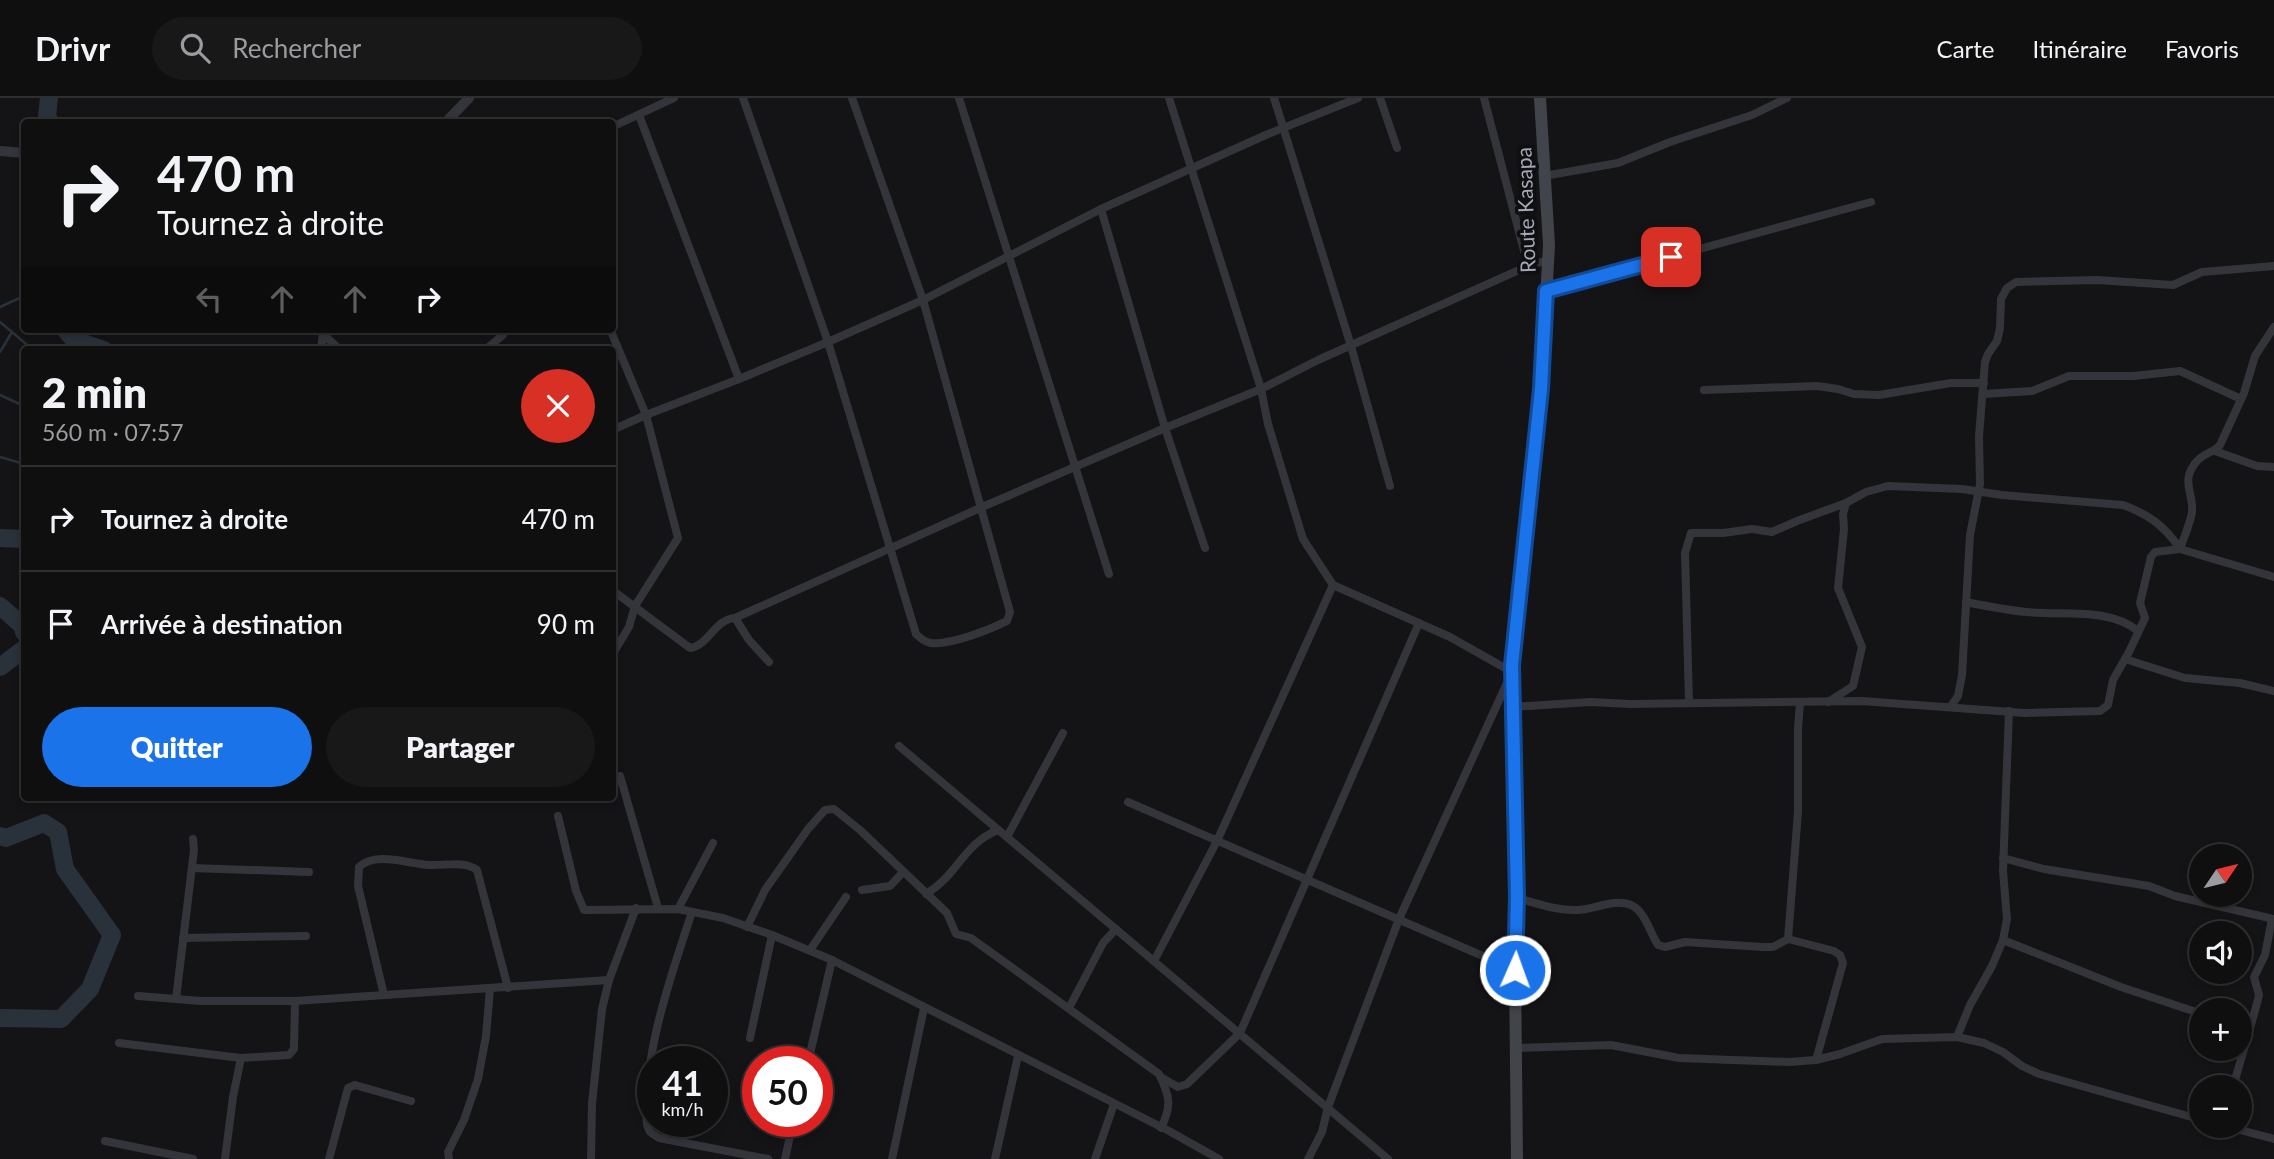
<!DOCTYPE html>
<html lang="fr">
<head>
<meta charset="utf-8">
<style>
  body { margin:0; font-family:Lato,sans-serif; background:#181819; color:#f1f3f6; height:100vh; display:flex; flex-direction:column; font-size:26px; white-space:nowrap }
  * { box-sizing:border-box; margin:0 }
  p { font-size:23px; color:#9b9c9f }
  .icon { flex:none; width:38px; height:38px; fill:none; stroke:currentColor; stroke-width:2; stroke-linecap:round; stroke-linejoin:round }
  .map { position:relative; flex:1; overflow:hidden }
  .drawer { position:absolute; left:21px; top:248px; width:595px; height:455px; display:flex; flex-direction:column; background:#0f0f10; border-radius:7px; box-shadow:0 4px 10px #0003,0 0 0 2px #2f2f30 }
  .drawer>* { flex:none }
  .top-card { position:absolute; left:21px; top:21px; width:595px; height:214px; border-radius:7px; box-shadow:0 4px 10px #0003,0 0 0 2px #2f2f30; background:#0f0f10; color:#f1f3f6; overflow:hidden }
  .needle { width:46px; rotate:55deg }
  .fabs { position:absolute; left:2189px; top:746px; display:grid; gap:14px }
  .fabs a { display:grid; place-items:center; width:63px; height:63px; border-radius:50%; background:#0f0f10; box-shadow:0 4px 10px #0003,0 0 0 2px #2f2f30; font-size:35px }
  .speed { position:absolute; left:637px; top:948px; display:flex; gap:14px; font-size:35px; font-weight:700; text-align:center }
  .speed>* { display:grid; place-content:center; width:91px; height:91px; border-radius:50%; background:#0f0f10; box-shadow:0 4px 10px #0003,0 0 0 2px #2f2f30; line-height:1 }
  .speed small { font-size:18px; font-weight:400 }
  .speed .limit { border:10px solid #d22; background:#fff; color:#111 }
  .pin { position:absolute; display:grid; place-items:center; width:60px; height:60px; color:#fff; margin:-30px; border-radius:14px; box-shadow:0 4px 10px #0006 }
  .me { position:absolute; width:77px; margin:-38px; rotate:2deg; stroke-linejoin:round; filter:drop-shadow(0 0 5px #0008) }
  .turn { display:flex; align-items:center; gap:24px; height:147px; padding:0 21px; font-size:32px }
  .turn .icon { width:91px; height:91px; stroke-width:2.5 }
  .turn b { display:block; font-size:49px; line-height:60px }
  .lanes { display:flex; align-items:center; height:66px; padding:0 21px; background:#0003; justify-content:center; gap:35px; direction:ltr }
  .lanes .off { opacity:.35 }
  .round { display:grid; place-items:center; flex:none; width:74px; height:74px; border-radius:37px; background:#181819 }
  .head { display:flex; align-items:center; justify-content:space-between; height:119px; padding:0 21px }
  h1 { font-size:42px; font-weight:800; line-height:52px }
  .button { display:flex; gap:14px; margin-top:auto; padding:14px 21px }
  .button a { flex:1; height:80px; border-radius:42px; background:#1a73e8; color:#fff; font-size:28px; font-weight:800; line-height:80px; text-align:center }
  .button a+a { background:#181819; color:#f1f3f6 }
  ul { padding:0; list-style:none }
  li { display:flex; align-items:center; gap:21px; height:105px; padding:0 21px; border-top:2px solid #2f2f30 }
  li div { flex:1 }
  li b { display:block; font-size:26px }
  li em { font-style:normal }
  header { display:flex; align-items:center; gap:42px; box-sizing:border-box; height:98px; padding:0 35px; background:#0f0f10; border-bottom:2px solid #2f2f30 }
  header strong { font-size:33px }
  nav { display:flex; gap:38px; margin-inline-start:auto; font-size:24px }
  .search { width:490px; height:63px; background:#181819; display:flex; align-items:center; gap:18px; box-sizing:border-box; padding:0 24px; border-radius:38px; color:#9b9c9f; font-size:26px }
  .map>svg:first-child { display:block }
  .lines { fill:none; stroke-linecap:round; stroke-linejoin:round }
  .stream { stroke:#29313b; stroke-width:2.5 }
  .river { stroke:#29313b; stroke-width:18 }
  .minor { stroke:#34353b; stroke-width:8 }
  .tertiary { stroke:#34353b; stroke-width:10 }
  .secondary { stroke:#42444b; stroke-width:12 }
  .route-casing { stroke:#114b97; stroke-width:18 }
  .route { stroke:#1a73e8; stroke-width:12 }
  .labels { text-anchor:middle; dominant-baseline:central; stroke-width:7; stroke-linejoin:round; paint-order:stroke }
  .street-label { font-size:21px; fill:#a4a8b7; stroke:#0f0f11 }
</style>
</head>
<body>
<header>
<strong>Drivr</strong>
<div class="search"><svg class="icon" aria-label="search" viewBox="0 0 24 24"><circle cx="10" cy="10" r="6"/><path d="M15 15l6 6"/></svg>Rechercher</div>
<nav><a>Carte</a><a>Itinéraire</a><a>Favoris</a></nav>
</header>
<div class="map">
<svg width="2274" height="1061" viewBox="0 0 2274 1061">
  <rect width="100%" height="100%" fill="#141416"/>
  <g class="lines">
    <g class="stream">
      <polyline points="0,209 24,198"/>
      <polyline points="0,224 12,234 0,254"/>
      <polyline points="12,234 33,252"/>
      <polyline points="0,297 24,308"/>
      <polyline points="0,359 24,366"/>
    </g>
    <g class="river">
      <polyline points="49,0 47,18 50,24"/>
      <polyline points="65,231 74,242 104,252"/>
      <polyline points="0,440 24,441"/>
      <polyline points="0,508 23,528 24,534"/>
      <polyline points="0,569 24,551"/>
      <polyline points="0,738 6,740 44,725 58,734 65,771 112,837 90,891 61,921 0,920"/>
    </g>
    <g class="minor">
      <path d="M 743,0 L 828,244 L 916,536 C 920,540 925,544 931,545 C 951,547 989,532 1007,523 L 1010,514 L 923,202 L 852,0"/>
      <polyline points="959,0 1109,476"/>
      <polyline points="1169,0 1261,291 1268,326 1303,441 1333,487 1450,539 1512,574 1399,821 1328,1009 1322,1034 1308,1061"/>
      <polyline points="1274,0 1351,248 1390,388"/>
      <polyline points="1380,0 1397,50"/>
      <polyline points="1484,0 1528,168"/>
      <polyline points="639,17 739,281"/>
      <polyline points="612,29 674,0"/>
      <polyline points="1544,78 1618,65 1670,44 1752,17 1787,0"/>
      <polyline points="1101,111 1165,330 1205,450"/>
      <polyline points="1546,193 1871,104"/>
      <polyline points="610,231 646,317 678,440 635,508 629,529 612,557"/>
      <polyline points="322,235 340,252"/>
      <polyline points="321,252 323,234"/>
      <polyline points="485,252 503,237 503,231"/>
      <polyline points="1704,292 1817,288 1838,291 1854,296 1879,297 1951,285 1984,285"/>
      <polyline points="1983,296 2032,293 2069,278 2133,278 2180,273 2241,301"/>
      <polyline points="612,332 646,317 739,281 828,244 923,202 1101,111 1268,36 1358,0"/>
      <polyline points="2215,353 2257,368 2274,369"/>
      <path d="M 612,492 L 690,550 C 709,547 715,521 735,520 L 749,542 L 769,564"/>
      <path d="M 1966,504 C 1986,508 2006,512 2026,514 C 2062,518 2109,509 2138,533"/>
      <polyline points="735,520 980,410 1165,330 1261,291 1318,262 1528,168 1548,162"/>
      <polyline points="2125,561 2185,580 2240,585 2274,593"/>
      <polyline points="1828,604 1853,588 1862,549 1838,490 1844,431 1843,416 1846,405"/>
      <path d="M 1689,605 L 1685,455 L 1691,435 L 1723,435 L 1752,431 L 1772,434 L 1797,423 L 1846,405 L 1866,394 L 1888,388 L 1962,391 L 2002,397 L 2123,407 C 2148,416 2165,428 2180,451 L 2274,479"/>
      <polyline points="1951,608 1958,598 1962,577 1970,437 1980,386 1979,338 1985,264 1988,256 1997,243 2000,230 2001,201 2007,190 2016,184 2097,182 2173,187 2202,174 2274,168"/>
      <path d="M 1512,609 L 1590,604 L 1630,606 L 1862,603 L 2025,615 L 2100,613 L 2108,607 L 2113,582 L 2129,554 L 2145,520 L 2140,505 L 2151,459 L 2155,454 L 2180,451 C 2184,439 2190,426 2192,414 C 2194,395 2179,382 2198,362 C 2205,355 2214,354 2220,347 L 2244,295 L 2255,258 L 2274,229"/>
      <polyline points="899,648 1388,1061"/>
      <polyline points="620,678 658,810"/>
      <polyline points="1128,704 1515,872"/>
      <polyline points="558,718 576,793 584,812 678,811 723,820 772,837 832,862 1169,1033 1219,1061"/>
      <polyline points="1007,739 1063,635"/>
      <polyline points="2003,760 2044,771 2149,788 2175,798 2274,821"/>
      <polyline points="192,770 309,774"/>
      <polyline points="862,792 890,788 903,774"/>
      <path d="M 926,796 C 958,777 963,746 998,732"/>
      <path d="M 1517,800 C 1536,805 1557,813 1577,812 C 1593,812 1614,800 1631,807 C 1645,813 1650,835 1658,847 L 1665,849 L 1685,844 L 1763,849 L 1773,849 L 1788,841 L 1834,853 L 1840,857 L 1843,865 L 1816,962"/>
      <polyline points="678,811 713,745"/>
      <path d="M 692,814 C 671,877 642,959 647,1027 L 650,1034 L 659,1040 L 768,1061"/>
      <path d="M 747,829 L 765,792 L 808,731 L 825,712 L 834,711 L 860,732 L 947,815 L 956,836 L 971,840 L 1159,976 C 1170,998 1172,1008 1161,1030"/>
      <polyline points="183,840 306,838"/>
      <polyline points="1788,841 1798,714 1798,631 1800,604"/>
      <polyline points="2003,842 2121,889 2202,916"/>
      <polyline points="810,852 846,799"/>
      <polyline points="1154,863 1217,743 1333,487"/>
      <path d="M 384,897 L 358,788 L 359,769 C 376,753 408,766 429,767 C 444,768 464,762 477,772 L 508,890"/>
      <polyline points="138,898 201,903 295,903 609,882"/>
      <polyline points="176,901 194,752 193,741"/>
      <polyline points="1069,910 1103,845 1116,831"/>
      <polyline points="1957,939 1970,907 1992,868 2003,842 2007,821 2003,773 2009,613"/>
      <polyline points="750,940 772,837"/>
      <polyline points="119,945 241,960 289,957 294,951 295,903"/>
      <polyline points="1517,950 1611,947 1679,960 1789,964 1816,962 1840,956 1882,941 1957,939 1984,945 2003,954 2022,968 2039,976 2202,1022"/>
      <polyline points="808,964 832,862"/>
      <polyline points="1162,980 1178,989 1187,986 1240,935 1419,525"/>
      <polyline points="2233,989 2256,909 2259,897 2254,879 2265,857 2272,821"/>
      <polyline points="2221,1027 2274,1041"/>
      <polyline points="105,1043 193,1061"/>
      <polyline points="225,1061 233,999 241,960"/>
      <polyline points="329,1061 348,990 355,987 411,1003"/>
      <polyline points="449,1061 448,1054 464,1022 478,981 486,938 490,891"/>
      <polyline points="591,1061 592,1006 602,911 609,882 636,810"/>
      <polyline points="785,1061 793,1024"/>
      <polyline points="892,1061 924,910"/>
      <polyline points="995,1061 1018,958"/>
      <polyline points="1095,1061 1114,1006"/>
    </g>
    <g class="tertiary">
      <polyline points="446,24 469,0"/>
      <polyline points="0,53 24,55"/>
    </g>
    <polyline class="secondary" points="1517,1061 1515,872 1517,800 1512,567 1541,291 1549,147 1540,0"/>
  </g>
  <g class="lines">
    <defs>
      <polyline id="route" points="1515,872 1517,800 1512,567 1541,291 1546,193 1671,159"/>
    </defs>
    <use href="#route" class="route-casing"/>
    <use href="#route" class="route"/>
  </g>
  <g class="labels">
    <g class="street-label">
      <text transform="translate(1525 112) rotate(-92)">Route Kasapa</text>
    </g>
  </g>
</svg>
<div class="fabs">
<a><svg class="needle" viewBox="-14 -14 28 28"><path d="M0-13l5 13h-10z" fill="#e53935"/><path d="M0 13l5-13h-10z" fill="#9b9c9f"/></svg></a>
<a><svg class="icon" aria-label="sound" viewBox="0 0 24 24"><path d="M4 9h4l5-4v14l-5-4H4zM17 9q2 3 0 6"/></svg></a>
<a>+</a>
<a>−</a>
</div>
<div class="speed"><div>41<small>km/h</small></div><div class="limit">50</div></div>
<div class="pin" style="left:1671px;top:159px;background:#d93025"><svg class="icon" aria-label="arrive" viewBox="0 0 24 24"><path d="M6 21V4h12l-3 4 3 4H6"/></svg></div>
<svg class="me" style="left:1515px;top:872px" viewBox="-20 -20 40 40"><circle r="17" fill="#1a73e8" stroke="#fff" stroke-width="3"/><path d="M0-11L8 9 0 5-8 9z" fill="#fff"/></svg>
<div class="top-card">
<div class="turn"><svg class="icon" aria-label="right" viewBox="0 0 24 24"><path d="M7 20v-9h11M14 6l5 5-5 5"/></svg><div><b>470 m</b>Tournez à droite</div></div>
<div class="lanes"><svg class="icon off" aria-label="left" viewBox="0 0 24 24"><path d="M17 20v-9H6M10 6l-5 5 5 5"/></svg><svg class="icon off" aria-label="ahead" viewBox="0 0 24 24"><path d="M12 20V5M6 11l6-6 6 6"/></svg><svg class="icon off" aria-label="ahead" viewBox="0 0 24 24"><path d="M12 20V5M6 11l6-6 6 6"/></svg><svg class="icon" aria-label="right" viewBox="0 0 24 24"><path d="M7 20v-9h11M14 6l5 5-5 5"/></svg></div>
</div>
<section class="drawer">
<div class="head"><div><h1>2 min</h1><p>560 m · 07:57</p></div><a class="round" style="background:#d93025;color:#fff"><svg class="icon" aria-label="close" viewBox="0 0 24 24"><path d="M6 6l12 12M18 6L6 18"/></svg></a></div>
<ul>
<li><svg class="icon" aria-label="right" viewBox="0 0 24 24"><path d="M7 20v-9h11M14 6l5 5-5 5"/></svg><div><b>Tournez à droite</b></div><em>470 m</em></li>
<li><svg class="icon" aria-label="arrive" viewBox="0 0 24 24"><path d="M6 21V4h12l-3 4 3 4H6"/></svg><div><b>Arrivée à destination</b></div><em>90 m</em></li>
</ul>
<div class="button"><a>Quitter</a><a>Partager</a></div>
</section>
</div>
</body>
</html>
